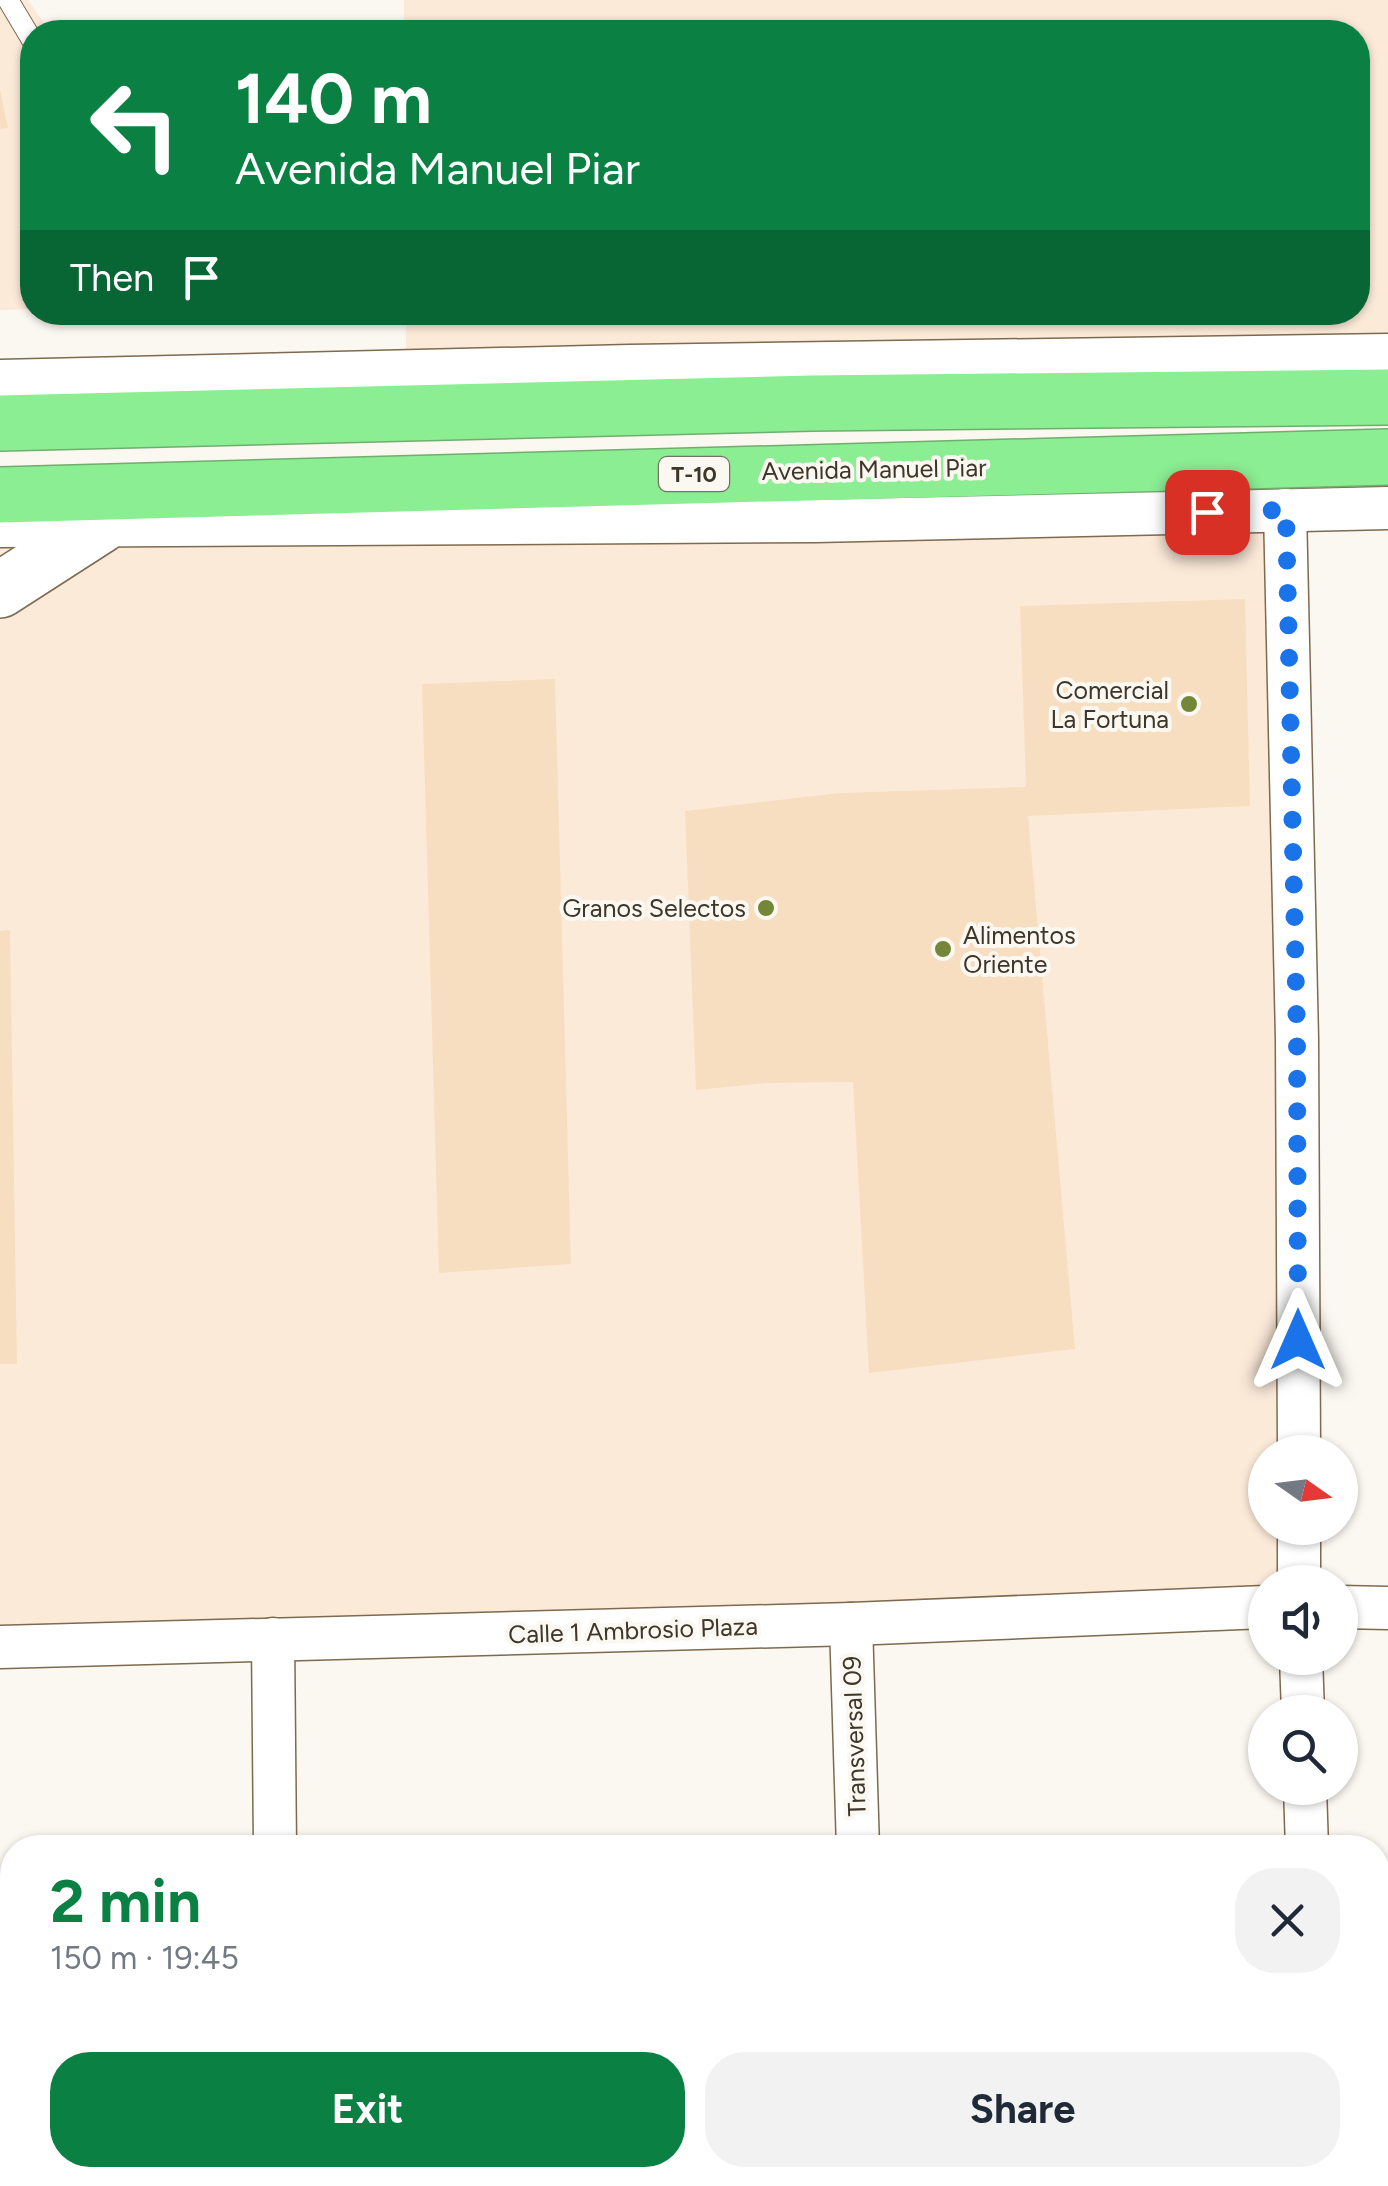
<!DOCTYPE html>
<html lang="en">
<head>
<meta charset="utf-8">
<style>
  body { margin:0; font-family:Figtree,sans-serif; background:#f2f2f3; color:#1f2937; height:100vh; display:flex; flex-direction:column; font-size:38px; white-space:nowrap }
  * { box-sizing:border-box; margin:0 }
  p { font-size:32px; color:#747a83 }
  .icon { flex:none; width:55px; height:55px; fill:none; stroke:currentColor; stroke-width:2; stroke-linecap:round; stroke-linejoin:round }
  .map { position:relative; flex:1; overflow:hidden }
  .side { position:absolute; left:0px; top:1835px; width:1390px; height:352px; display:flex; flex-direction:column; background:#fff; border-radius:40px 40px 0 0; box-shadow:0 2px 8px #0004 }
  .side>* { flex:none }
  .top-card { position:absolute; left:20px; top:20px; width:1350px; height:305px; border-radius:40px; box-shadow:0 2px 8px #0004; background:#0b8043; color:#fff; overflow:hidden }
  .needle { width:65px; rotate:104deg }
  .tools { position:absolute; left:1248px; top:1435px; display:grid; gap:20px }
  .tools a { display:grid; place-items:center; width:110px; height:110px; border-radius:50%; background:#fff; box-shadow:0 2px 8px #0004; font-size:50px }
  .pin { position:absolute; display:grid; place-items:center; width:85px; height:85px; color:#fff; margin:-42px; border-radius:20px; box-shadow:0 5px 15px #0006 }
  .me { position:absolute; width:110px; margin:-55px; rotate:0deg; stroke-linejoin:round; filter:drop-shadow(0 0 8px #0008) }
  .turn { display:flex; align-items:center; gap:35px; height:210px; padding:0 50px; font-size:45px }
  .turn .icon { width:130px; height:130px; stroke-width:2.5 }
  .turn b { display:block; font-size:70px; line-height:85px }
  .then { display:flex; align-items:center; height:95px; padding:0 50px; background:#0003; gap:20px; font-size:38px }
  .round { display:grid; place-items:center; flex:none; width:105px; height:105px; border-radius:40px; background:#f2f2f3 }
  .summary { display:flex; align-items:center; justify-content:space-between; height:170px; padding:0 50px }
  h1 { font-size:60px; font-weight:700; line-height:75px; color:#0b8043 }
  .primary-button { display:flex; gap:20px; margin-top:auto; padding:20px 50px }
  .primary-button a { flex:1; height:115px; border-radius:40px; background:#0b8043; color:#fff; font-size:40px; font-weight:700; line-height:115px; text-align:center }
  .primary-button a+a { background:#f2f2f3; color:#1f2937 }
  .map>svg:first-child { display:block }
  .commercial { fill:#fcead9 }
  .building { fill:#f8dec1 }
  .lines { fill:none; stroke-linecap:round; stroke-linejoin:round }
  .lane-casing { stroke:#7e6a4e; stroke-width:22 }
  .street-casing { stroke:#7e6a4e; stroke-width:45 }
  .secondary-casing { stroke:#7e6a4e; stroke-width:58 }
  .highway-casing { stroke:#70ae6e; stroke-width:58 }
  .lane { stroke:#fff; stroke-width:20 }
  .street { stroke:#fff; stroke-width:42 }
  .secondary { stroke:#fff; stroke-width:55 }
  .highway { stroke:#8bee93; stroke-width:55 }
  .route { stroke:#1a73e8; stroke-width:18; stroke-dasharray:0 32.4 }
  .poi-dot { fill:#748738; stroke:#fbf7f1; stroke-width:4 }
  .labels { text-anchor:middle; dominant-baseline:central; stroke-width:8; stroke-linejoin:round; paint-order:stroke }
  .shield { fill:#fbf7f1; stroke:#777066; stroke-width:2.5 }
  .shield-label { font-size:22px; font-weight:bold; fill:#3f362a }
  .street-label { font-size:25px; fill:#3f362a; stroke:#fbf7f1 }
  .poi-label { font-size:25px; fill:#3f362a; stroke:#fbf7f1; text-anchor:end }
</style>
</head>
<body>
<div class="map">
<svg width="1388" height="2186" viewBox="0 0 1388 2186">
  <rect width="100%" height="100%" fill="#fbf7f1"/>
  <g class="commercial">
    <polygon points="0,0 28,0 50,32 32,32 32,309 0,310"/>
    <polygon points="404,0 1388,0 1388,402 406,430 406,313 1358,312 1358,32 404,32"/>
    <polygon points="1285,470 1297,1039 1299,1452 1265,1452 1265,1528 1299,1528 1299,1582 1265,1582 1265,1607 0,1647 0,493"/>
  </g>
  <g class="building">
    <polygon points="0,90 8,128 0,129"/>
    <polygon points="1245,599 1250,806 1028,816 1075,1349 869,1373 853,1082 766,1083 696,1090 685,811 839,793 1026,787 1020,606"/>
    <polygon points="555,679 571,1264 439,1273 422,684"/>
    <polygon points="10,930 17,1364 0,1364 0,931"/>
  </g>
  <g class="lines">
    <defs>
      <polyline id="lane" points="8,0 32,40"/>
      <g id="street">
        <polyline points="0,381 630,366 1388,355"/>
        <polyline points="1285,510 1297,1039 1299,1452"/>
        <polyline points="0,526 816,521 1388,508"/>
        <polyline points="1299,1528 1299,1582"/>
        <polyline points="1340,1607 1388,1608"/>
        <polyline points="851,1624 858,1848"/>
        <polyline points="273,1639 275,1848"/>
        <polyline points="0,1647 851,1624 1265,1607"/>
        <polyline points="1301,1658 1303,1712"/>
        <polyline points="1305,1788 1307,1848"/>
        <polyline points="0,1989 12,1989"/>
        <polyline points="278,2175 278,2186"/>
        <polyline points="866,2175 866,2186"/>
        <polyline points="1318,2175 1319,2186"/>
      </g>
      <polyline id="secondary" points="0,590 101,525"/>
      <g id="highway">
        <polyline points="0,423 812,403 1388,397"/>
        <polyline points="0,495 1388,457"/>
      </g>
    </defs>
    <use href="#lane" class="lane-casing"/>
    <use href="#street" class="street-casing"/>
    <use href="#secondary" class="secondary-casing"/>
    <use href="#highway" class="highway-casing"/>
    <use href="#lane" class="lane"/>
    <use href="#street" class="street"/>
    <use href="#secondary" class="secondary"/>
    <use href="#highway" class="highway"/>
  </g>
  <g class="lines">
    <polyline class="route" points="1207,512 1286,510 1297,1039 1298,1340"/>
  </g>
  <g class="poi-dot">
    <circle cx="1189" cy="704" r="10"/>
    <circle cx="766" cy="908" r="10"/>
    <circle cx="943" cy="949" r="10"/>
  </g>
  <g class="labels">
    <rect class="shield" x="659" y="457" width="70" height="34" rx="8"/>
    <g class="shield-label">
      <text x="694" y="474">T-10</text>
    </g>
    <g class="street-label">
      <text transform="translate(874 469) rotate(-1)">Avenida Manuel Piar</text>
      <text transform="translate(633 1630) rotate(-2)">Calle 1 Ambrosio Plaza</text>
      <text transform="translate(854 1736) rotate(-92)">Transversal 09</text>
    </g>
    <g class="poi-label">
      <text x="1169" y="690">Comercial<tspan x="1169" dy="29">La Fortuna</tspan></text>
      <text x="746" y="908">Granos Selectos</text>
      <text x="963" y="935" text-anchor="start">Alimentos<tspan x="963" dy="29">Oriente</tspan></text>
    </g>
  </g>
</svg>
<div class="tools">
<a><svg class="needle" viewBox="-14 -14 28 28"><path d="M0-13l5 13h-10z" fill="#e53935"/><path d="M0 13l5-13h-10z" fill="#747a83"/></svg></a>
<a><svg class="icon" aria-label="sound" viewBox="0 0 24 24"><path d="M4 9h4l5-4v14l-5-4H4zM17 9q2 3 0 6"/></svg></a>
<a><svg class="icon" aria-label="search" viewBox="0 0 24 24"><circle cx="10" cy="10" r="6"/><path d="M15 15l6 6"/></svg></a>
</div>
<div class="pin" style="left:1207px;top:512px;background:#d93025"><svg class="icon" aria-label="arrive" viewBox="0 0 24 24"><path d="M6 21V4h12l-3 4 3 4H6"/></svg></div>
<svg class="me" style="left:1298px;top:1340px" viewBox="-20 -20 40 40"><path d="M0-17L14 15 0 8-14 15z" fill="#1a73e8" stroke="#fff" stroke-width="4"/></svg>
<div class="top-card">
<div class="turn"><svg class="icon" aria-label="left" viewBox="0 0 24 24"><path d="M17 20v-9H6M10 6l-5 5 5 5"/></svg><div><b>140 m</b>Avenida Manuel Piar</div></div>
<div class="then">Then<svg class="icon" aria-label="arrive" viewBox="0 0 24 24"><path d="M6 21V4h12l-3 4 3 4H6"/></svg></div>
</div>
<section class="side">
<div class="summary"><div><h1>2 min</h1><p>150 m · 19:45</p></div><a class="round"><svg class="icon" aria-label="close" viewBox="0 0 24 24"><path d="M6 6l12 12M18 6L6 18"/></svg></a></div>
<div class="primary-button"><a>Exit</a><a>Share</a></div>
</section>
</div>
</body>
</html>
